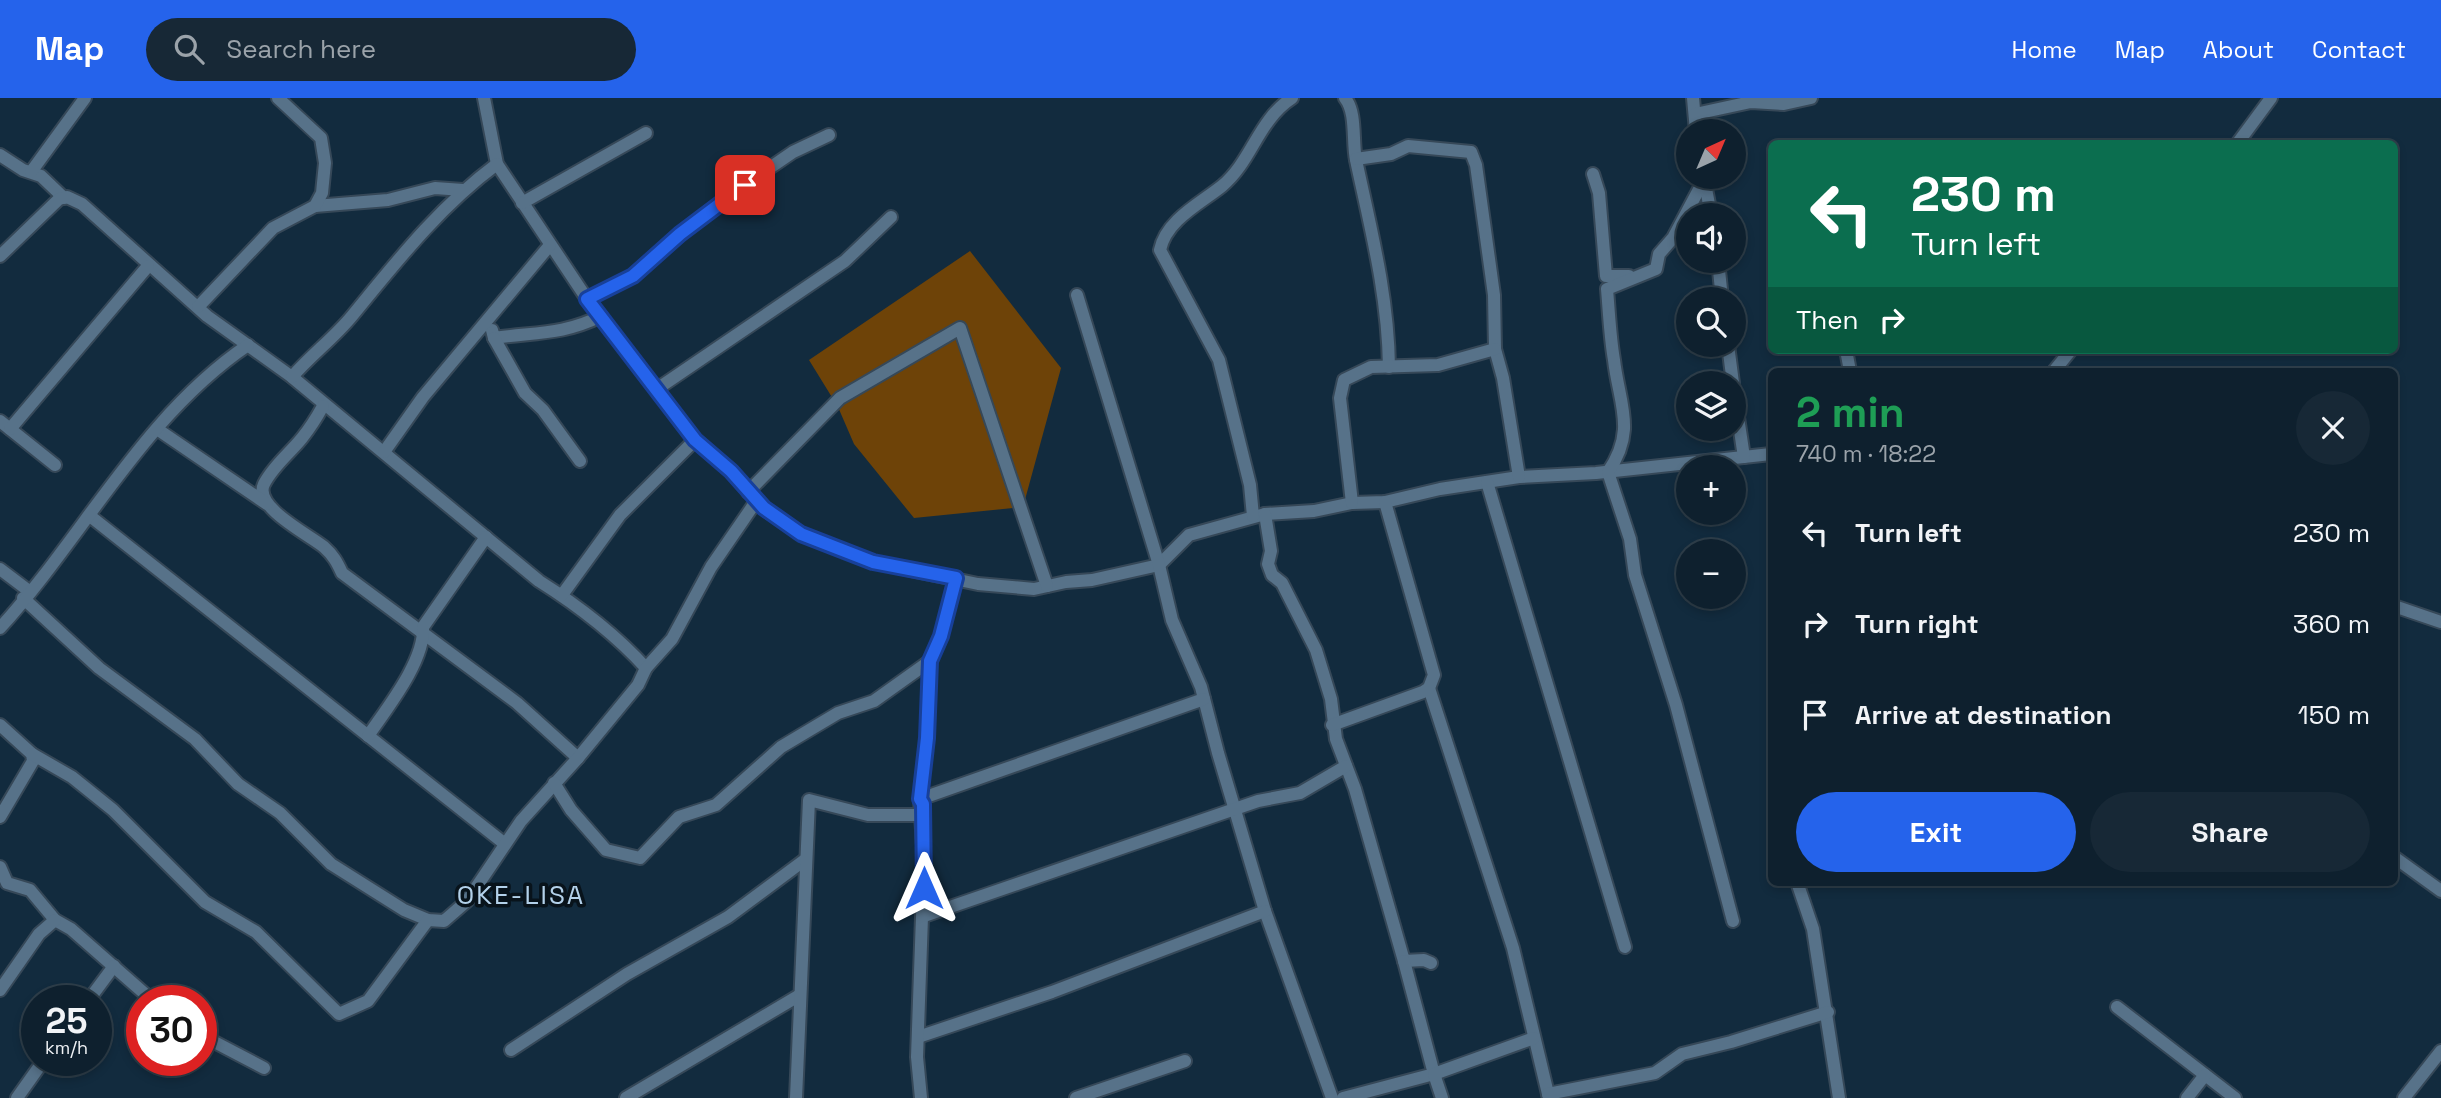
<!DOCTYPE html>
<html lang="en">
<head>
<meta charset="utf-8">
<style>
  body { margin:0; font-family:"Space Grotesk",sans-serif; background:#172836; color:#f1f3f6; height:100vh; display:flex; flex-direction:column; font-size:26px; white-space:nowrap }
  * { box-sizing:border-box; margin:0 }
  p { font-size:23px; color:#9ba3aa }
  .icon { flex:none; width:38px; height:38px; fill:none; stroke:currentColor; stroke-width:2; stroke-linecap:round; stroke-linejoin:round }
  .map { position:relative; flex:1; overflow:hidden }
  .details { position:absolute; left:1768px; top:270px; width:630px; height:518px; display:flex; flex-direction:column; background:#0e202e; border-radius:10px; box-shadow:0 4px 10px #0003,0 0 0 2px #2e3e4a }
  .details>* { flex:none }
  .hud { position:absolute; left:1768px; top:42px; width:630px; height:214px; border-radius:10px; box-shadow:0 4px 10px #0003,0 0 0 2px #2e3e4a; background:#0b6e4f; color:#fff; overflow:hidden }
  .needle { width:46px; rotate:44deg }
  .buttons { position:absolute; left:1676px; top:21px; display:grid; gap:14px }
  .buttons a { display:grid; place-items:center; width:70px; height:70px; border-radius:50%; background:#0e202e; box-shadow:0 4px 10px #0003,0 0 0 2px #2e3e4a; font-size:35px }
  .speed { position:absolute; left:21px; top:887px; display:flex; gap:14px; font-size:35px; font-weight:700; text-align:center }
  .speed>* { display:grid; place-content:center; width:91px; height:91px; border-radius:50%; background:#0e202e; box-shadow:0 4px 10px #0003,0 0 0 2px #2e3e4a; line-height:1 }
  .speed small { font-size:18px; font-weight:400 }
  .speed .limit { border:10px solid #d22; background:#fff; color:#111 }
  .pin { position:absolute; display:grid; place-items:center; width:60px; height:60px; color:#fff; margin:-30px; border-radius:14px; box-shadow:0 4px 10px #0006 }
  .me { position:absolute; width:77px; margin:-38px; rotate:0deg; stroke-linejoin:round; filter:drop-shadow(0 0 5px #0008) }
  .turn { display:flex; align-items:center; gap:24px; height:147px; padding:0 28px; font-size:32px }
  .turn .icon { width:91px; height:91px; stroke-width:2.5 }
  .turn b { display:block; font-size:49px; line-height:60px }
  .then { display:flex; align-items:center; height:66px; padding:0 28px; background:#0003; gap:14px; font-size:26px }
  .round { display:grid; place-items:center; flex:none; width:74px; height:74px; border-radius:37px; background:#172836 }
  .head { display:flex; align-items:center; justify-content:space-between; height:119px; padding:0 28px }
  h1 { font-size:42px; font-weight:700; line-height:52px; color:#1e9e55 }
  .action { display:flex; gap:14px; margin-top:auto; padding:14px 28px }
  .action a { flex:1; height:80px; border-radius:42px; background:#2563eb; color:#fff; font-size:28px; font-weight:700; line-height:80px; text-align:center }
  .action a+a { background:#172836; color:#f1f3f6 }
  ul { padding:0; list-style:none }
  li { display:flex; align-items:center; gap:21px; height:91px; padding:0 28px }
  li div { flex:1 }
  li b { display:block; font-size:26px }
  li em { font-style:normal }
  header { display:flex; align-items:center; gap:42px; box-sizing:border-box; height:98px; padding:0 35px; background:#2563eb; color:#fff }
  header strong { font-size:33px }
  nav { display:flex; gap:38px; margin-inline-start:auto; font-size:24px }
  .search { width:490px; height:63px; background:#172836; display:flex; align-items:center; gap:18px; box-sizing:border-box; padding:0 24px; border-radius:38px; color:#9ba3aa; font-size:26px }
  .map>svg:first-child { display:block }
  .forest { fill:#6e4308 }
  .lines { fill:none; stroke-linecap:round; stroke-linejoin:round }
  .minor-casing { stroke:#364858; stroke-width:16 }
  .minor { stroke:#577289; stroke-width:12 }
  .route-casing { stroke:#184099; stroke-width:18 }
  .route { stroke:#2563eb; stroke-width:12 }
  .labels { text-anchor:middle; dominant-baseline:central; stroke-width:7; stroke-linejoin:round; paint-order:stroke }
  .quarter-label { font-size:26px; letter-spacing:2px; fill:#b3d1ea; stroke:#08131b }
</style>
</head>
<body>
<header>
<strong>Map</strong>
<div class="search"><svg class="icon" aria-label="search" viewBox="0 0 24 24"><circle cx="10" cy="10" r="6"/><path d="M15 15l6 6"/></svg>Search here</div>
<nav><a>Home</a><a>Map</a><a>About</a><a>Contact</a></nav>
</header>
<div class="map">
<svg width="2441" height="1000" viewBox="0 0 2441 1000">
  <rect width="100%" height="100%" fill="#122b3e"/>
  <polygon class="forest" points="970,153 1061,270 1023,409 914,420 854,346 838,309 809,262"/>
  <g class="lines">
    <defs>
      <g id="minor">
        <polyline points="484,0 497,66 587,201 695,342 731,373 763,410 801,436 873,464 978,486 1034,491 1066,484 1092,482 1159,467 1189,437 1265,416 1314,413 1352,405 1385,404 1440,391 1519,379 1596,375 1771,356"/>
        <path d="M 1345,0 C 1357,15 1352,43 1356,62 C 1371,132 1388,197 1389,269"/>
        <polyline points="1693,0 1696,33"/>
        <polyline points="1695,16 1751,4 1784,6 1811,0"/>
        <polyline points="2237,46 2271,0"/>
        <polyline points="0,57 23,72 41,78 64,100"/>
        <polyline points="1356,61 1391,56 1408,48 1471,54 1476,67 1494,197 1495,251 1503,280 1519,379"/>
        <polyline points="31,74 85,0"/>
        <polyline points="1593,76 1599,95 1606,178 1629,178"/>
        <polyline points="1704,80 1711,117"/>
        <path d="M 1705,80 L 1673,140 L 1659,156 L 1656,171 L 1607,191 C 1609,214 1610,239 1614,262 C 1619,306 1637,332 1608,374 L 1630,441 L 1635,477 L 1676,607 L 1733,823"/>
        <polyline points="522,105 646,35"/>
        <polyline points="315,108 388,102 435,90 463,92"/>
        <path d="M 0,158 L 59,101 L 67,99 L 82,106 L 207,218 L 292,279 L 539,483 C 577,507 616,537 646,570"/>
        <polyline points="1718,163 1722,201"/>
        <polyline points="1077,197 1159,467 1172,522 1201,589 1218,655 1265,813 1332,1000"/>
        <polyline points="587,201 633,178 680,136 730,97 793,54 829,37"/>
        <polyline points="198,209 273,130 315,108 322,95 325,65 321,40 278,0"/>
        <path d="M 492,232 L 494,240 C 535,234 563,237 601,218"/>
        <polyline points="494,240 525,295 543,312 580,363"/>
        <polyline points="1728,247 1733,285"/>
        <polyline points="1846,252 1850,273"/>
        <polyline points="2054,273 2071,252"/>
        <path d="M 292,279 C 311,257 334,240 352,218 C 397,163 439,109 497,66"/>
        <polyline points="657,291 845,163 891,119"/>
        <polyline points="1734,293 1744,359"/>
        <path d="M 323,308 C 317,319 310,330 302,340 C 290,355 273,368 264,386 C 253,409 308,436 324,449 C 333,457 337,464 342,475 L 517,605 L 578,660"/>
        <polyline points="0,323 55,367"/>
        <polyline points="10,331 148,168"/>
        <polyline points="157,331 267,406"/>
        <polyline points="384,354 423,299 550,147"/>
        <polyline points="1487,384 1625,849"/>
        <polyline points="748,394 840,300 960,230 1047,488"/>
        <polyline points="1352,405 1340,300 1344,282 1371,269 1438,267 1495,251"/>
        <polyline points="1265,416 1271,453 1268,466 1272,477 1282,485 1316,552 1331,601 1336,641 1355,691 1404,863 1424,862 1431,865"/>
        <polyline points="90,418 505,746"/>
        <path d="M 1253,418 L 1250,387 L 1219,262 L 1160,152 C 1166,122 1201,105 1222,88 C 1252,63 1258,22 1292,0"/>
        <polyline points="0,471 29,493"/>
        <polyline points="562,497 620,417 695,342"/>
        <polyline points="23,500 99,570 195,641 238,686 280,715 331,766 404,812 428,822 444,823 467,803 521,723 578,660 638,587 646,570 672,541 711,469 757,402"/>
        <polyline points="2394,508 2441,524"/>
        <path d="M 0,530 C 84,438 143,318 248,247"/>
        <polyline points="1429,590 1513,850 1549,1000"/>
        <polyline points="0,627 32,656 33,663 0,719"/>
        <polyline points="1332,627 1423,594 1429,590 1434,577 1385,404"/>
        <path d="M 368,638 C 387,610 425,563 423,529 L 486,439"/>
        <polyline points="32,656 72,679 113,712 205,804 256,834 339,916 368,903 428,822"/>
        <polyline points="554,685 571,712 606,752 640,760 679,719 716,707 781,649 838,615 874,603 930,563"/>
        <polyline points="920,701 1204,601"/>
        <polyline points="2394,759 2441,793"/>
        <polyline points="0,769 7,785 30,792 55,822 71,831 153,903"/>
        <polyline points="1797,784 1813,831 1839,1000"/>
        <polyline points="924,818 1258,703 1300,695 1346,668"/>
        <polyline points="0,892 39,836 55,822"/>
        <polyline points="88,903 114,868"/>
        <polyline points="2117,909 2235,1000"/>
        <polyline points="201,937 264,970"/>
        <polyline points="918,939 1052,894 1265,813"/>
        <polyline points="511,952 627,876 728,819 806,761"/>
        <polyline points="1548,996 1655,975 1682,956 1731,944 1828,914"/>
        <polyline points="17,1000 44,962"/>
        <polyline points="626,1000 800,897"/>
        <polyline points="796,1000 809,702 868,717 923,717"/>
        <polyline points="921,1000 917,959 924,763 920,701 927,640 930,563 941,538 956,480"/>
        <polyline points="1076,1000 1185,963"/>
        <polyline points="1343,1000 1434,976 1404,863"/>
        <polyline points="1442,1000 1434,976 1534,940"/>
        <polyline points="2187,1000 2205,977"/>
        <polyline points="2404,1000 2441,953"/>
      </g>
    </defs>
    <use href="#minor" class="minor-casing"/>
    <use href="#minor" class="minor"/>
  </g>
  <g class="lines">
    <defs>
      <polyline id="route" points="745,87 680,136 633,178 587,201 695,342 731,373 764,410 801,436 873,464 956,480 941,538 930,563 927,640 920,701 923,706 924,790"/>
    </defs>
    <use href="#route" class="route-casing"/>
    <use href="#route" class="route"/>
  </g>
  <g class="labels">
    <g class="quarter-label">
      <text x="521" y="797">OKE-LISA</text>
    </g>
  </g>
</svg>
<div class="buttons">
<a><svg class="needle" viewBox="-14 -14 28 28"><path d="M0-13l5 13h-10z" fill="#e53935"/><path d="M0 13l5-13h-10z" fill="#9ba3aa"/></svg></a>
<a><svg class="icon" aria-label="sound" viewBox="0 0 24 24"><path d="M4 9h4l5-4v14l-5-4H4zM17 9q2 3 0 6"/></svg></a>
<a><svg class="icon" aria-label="search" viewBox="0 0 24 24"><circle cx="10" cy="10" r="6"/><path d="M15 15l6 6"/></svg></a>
<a><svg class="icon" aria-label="layers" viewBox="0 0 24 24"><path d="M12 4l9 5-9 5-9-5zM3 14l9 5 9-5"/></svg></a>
<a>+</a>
<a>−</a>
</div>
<div class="speed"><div>25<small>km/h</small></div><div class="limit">30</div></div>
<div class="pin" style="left:745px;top:87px;background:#d93025"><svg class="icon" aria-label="arrive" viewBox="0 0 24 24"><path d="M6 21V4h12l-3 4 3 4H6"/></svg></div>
<svg class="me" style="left:924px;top:790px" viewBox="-20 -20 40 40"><path d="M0-17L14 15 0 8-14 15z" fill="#2563eb" stroke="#fff" stroke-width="4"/></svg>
<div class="hud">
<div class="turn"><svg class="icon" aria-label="left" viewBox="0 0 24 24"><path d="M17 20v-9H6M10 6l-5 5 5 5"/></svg><div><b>230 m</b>Turn left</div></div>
<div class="then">Then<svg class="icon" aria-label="right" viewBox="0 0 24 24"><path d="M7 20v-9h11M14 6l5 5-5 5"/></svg></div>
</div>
<section class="details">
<div class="head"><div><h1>2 min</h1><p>740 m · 18:22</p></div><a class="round"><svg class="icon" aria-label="close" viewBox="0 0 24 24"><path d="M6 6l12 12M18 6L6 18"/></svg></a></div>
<ul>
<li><svg class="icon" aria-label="left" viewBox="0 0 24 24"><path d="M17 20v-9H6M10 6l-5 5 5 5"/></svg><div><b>Turn left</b></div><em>230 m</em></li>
<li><svg class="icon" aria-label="right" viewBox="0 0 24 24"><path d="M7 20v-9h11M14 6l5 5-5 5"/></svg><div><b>Turn right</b></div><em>360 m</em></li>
<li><svg class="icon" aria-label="arrive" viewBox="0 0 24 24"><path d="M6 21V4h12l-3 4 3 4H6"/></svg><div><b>Arrive at destination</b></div><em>150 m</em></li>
</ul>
<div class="action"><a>Exit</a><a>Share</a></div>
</section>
</div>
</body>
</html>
